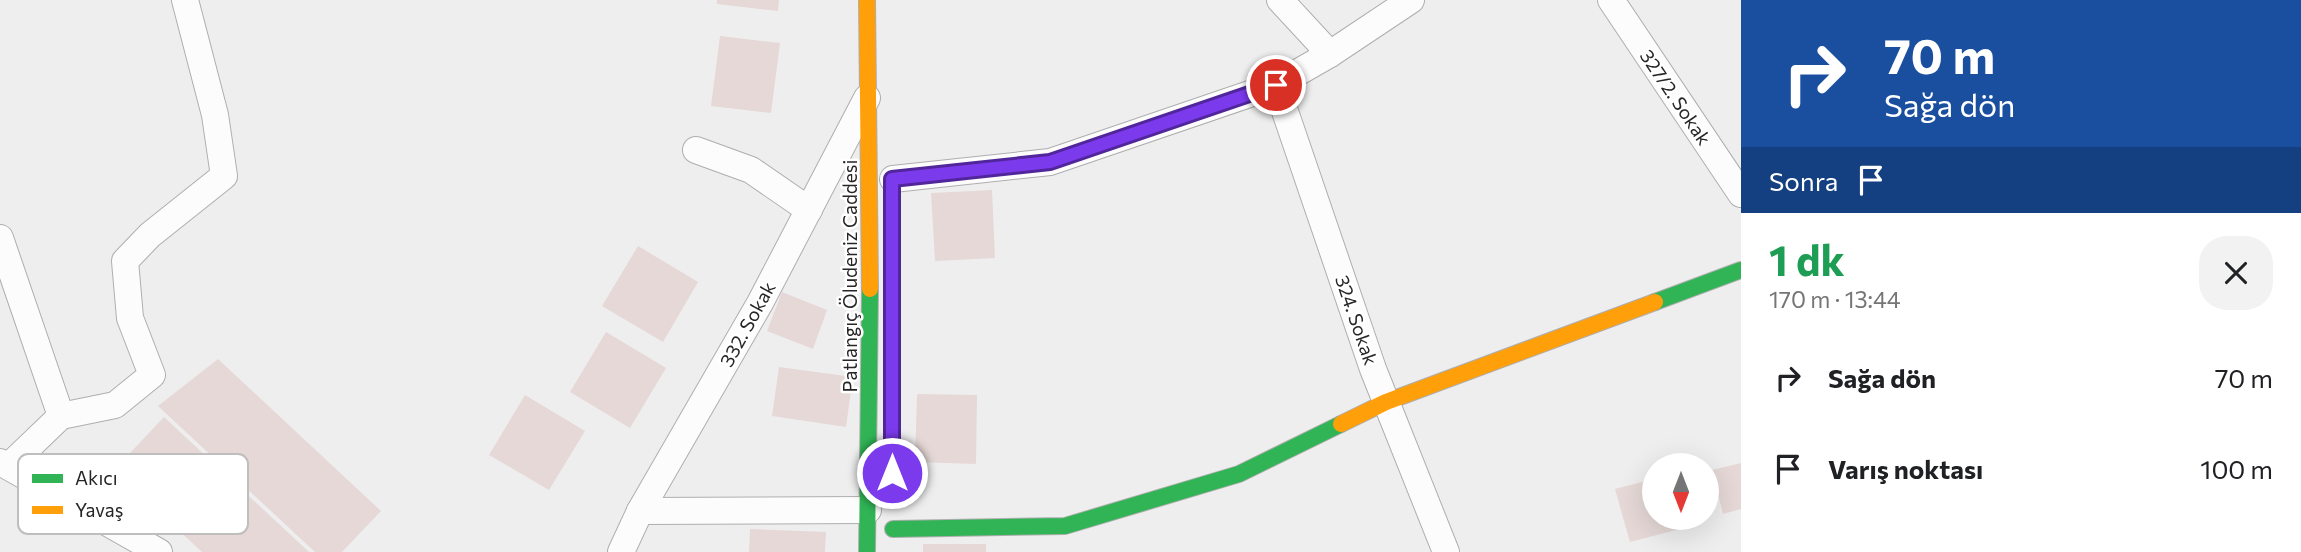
<!DOCTYPE html>
<html lang="tr">
<head>
<meta charset="utf-8">
<style>
  body { margin:0; font-family:Commissioner,sans-serif; background:#f2f2f2; color:#202124; height:100vh; display:flex; flex-direction:column; font-size:26px; white-space:nowrap }
  * { box-sizing:border-box; margin:0 }
  p { font-size:23px; color:#757577 }
  .icon { flex:none; width:38px; height:38px; fill:none; stroke:currentColor; stroke-width:2; stroke-linecap:round; stroke-linejoin:round }
  .map { position:relative; flex:1; overflow:hidden }
  .side { display:flex; flex-direction:column; background:#fff; width:560px }
  .side>* { flex:none }
  .top-card { background:#1a4fa0; color:#fff; overflow:hidden }
  .needle { width:46px; rotate:180deg }
  .tools { position:absolute; left:1642px; top:453px; display:grid; gap:14px }
  .tools a { display:grid; place-items:center; width:77px; height:77px; border-radius:50%; background:#fff; box-shadow:0 7px 28px #0002; font-size:35px }
  .pin { position:absolute; display:grid; place-items:center; width:60px; height:60px; color:#fff; margin:-30px; border:4px solid #fff; border-radius:50%; box-shadow:0 2px 7px #0007 }
  .me { position:absolute; width:77px; margin:-38px; rotate:0deg; stroke-linejoin:round; filter:drop-shadow(0 0 5px #0008) }
  .turn { display:flex; align-items:center; gap:24px; height:147px; padding:0 28px; font-size:32px }
  .turn .icon { width:91px; height:91px; stroke-width:2.5 }
  .turn b { display:block; font-size:49px; line-height:60px }
  .then { display:flex; align-items:center; height:66px; padding:0 28px; background:#0003; gap:14px; font-size:26px }
  .round { display:grid; place-items:center; flex:none; width:74px; height:74px; border-radius:28px; background:#f2f2f2 }
  .overview { display:flex; align-items:center; justify-content:space-between; height:119px; padding:0 28px }
  h1 { font-size:42px; font-weight:700; line-height:52px; color:#1e9e55 }
  ul { padding:0; list-style:none }
  li { display:flex; align-items:center; gap:21px; height:91px; padding:0 28px }
  li div { flex:1 }
  li b { display:block; font-size:26px }
  li em { font-style:normal }
  main { display:flex; flex:1; min-height:0 }
  .map>svg:first-child { display:block }
  .building { fill:#e5d8d7 }
  .lines { fill:none; stroke-linecap:round; stroke-linejoin:round }
  .street-casing { stroke:#afaeaf; stroke-width:28 }
  .fast-casing { stroke:#afaeaf; stroke-width:18 }
  .slow-casing { stroke:#afaeaf; stroke-width:18 }
  .street { stroke:#fdfcfd; stroke-width:26 }
  .fast { stroke:#30b455; stroke-width:16 }
  .slow { stroke:#ff9f0a; stroke-width:16 }
  .route-casing { stroke:#51269a; stroke-width:18 }
  .route { stroke:#7c3aed; stroke-width:12 }
  .labels { text-anchor:middle; dominant-baseline:central; stroke-width:5; stroke-linejoin:round; paint-order:stroke }
  .street-label { font-size:19px; fill:#272526; stroke:#fff }
  .key { fill:#fff; stroke:#bebebe; stroke-width:2 }
  .key-label { font-size:19px; fill:#272526 }
</style>
</head>
<body>
<main>
<div class="map">
<svg width="1741" height="552" viewBox="0 0 1741 552">
  <rect width="100%" height="100%" fill="#efeeef"/>
  <g class="building">
    <polygon points="717,0 779,0 778,11 717,4"/>
    <polygon points="720,36 780,43 771,113 711,106"/>
    <polygon points="992,190 995,258 935,261 931,193"/>
    <polygon points="638,246 698,282 663,342 602,306"/>
    <polygon points="782,292 827,310 813,349 767,331"/>
    <polygon points="606,332 666,368 630,428 570,392"/>
    <polygon points="218,359 381,511 342,552 315,552 158,406"/>
    <polygon points="779,367 853,377 846,427 772,416"/>
    <polygon points="917,394 977,395 976,464 915,462"/>
    <polygon points="525,395 585,431 549,490 489,455"/>
    <polygon points="164,417 309,552 202,552 114,470"/>
    <polygon points="1741,463 1741,509 1723,514 1712,470"/>
    <polygon points="1654,479 1654,518 1698,518 1699,524 1630,542 1615,489"/>
    <polygon points="750,529 826,532 825,552 749,552"/>
    <rect x="923" y="544" width="63" height="8"/>
  </g>
  <g class="lines">
    <defs>
      <g id="street">
        <polyline points="1280,0 1330,54"/>
        <polyline points="1611,0 1741,194"/>
        <polyline points="1276,85 1373,369 1446,552"/>
        <polyline points="696,150 751,170 809,210"/>
        <polyline points="893,179 1050,162 1276,85 1330,54 1411,0"/>
        <polyline points="0,238 61,416"/>
        <polyline points="0,462 159,552"/>
        <polyline points="9,466 61,416 115,405 152,375 130,318 125,261 150,235 224,176 215,115 185,0"/>
        <polyline points="640,511 868,510"/>
        <polyline points="621,552 640,511 760,303 867,98"/>
      </g>
      <g id="fast">
        <polyline points="1655,302 1741,270"/>
        <polyline points="893,529 1065,526 1239,474 1341,424"/>
        <polyline points="867,552 870,289"/>
      </g>
      <g id="slow">
        <polyline points="867,0 870,289"/>
        <polyline points="1341,424 1386,402 1655,302"/>
      </g>
    </defs>
    <use href="#street" class="street-casing"/>
    <use href="#fast" class="fast-casing"/>
    <use href="#slow" class="slow-casing"/>
    <use href="#street" class="street"/>
    <use href="#fast" class="fast"/>
    <use href="#slow" class="slow"/>
  </g>
  <g class="lines">
    <defs>
      <polyline id="route" points="892,473 892,179 1050,162 1276,85"/>
    </defs>
    <use href="#route" class="route-casing"/>
    <use href="#route" class="route"/>
  </g>
  <g class="labels">
    <g class="street-label">
      <text transform="translate(1676 97) rotate(56)">327/2. Sokak</text>
      <text transform="translate(849 276) rotate(-90)">Patlangıç Öludeniz Caddesi</text>
      <text transform="translate(1357 320) rotate(71)">324. Sokak</text>
      <text transform="translate(747 324) rotate(-61)">332. Sokak</text>
    </g>
  </g>
  <rect x="18" y="454" width="230" height="80" rx="10" class="key"/>
  <rect x="32" y="474" width="31" height="9" fill="#30b455"/>
  <rect x="32" y="506" width="31" height="8" fill="#ff9f0a"/>
  <g class="key-label">
    <text x="75" y="485">Akıcı</text>
    <text x="75" y="517">Yavaş</text>
  </g>
</svg>
<div class="tools">
<a><svg class="needle" viewBox="-14 -14 28 28"><path d="M0-13l5 13h-10z" fill="#e53935"/><path d="M0 13l5-13h-10z" fill="#757577"/></svg></a>
</div>
<div class="pin" style="left:1276px;top:85px;background:#d93025"><svg class="icon" aria-label="arrive" viewBox="0 0 24 24"><path d="M6 21V4h12l-3 4 3 4H6"/></svg></div>
<svg class="me" style="left:892px;top:473px" viewBox="-20 -20 40 40"><circle r="17" fill="#7c3aed" stroke="#fff" stroke-width="3"/><path d="M0-11L8 9 0 5-8 9z" fill="#fff"/></svg>
</div>
<section class="side">
<div class="top-card">
<div class="turn"><svg class="icon" aria-label="right" viewBox="0 0 24 24"><path d="M7 20v-9h11M14 6l5 5-5 5"/></svg><div><b>70 m</b>Sağa dön</div></div>
<div class="then">Sonra<svg class="icon" aria-label="arrive" viewBox="0 0 24 24"><path d="M6 21V4h12l-3 4 3 4H6"/></svg></div>
</div>
<div class="overview"><div><h1>1 dk</h1><p>170 m · 13:44</p></div><a class="round"><svg class="icon" aria-label="close" viewBox="0 0 24 24"><path d="M6 6l12 12M18 6L6 18"/></svg></a></div>
<ul>
<li><svg class="icon" aria-label="right" viewBox="0 0 24 24"><path d="M7 20v-9h11M14 6l5 5-5 5"/></svg><div><b>Sağa dön</b></div><em>70 m</em></li>
<li><svg class="icon" aria-label="arrive" viewBox="0 0 24 24"><path d="M6 21V4h12l-3 4 3 4H6"/></svg><div><b>Varış noktası</b></div><em>100 m</em></li>
</ul>
</section>
</main>
</body>
</html>
